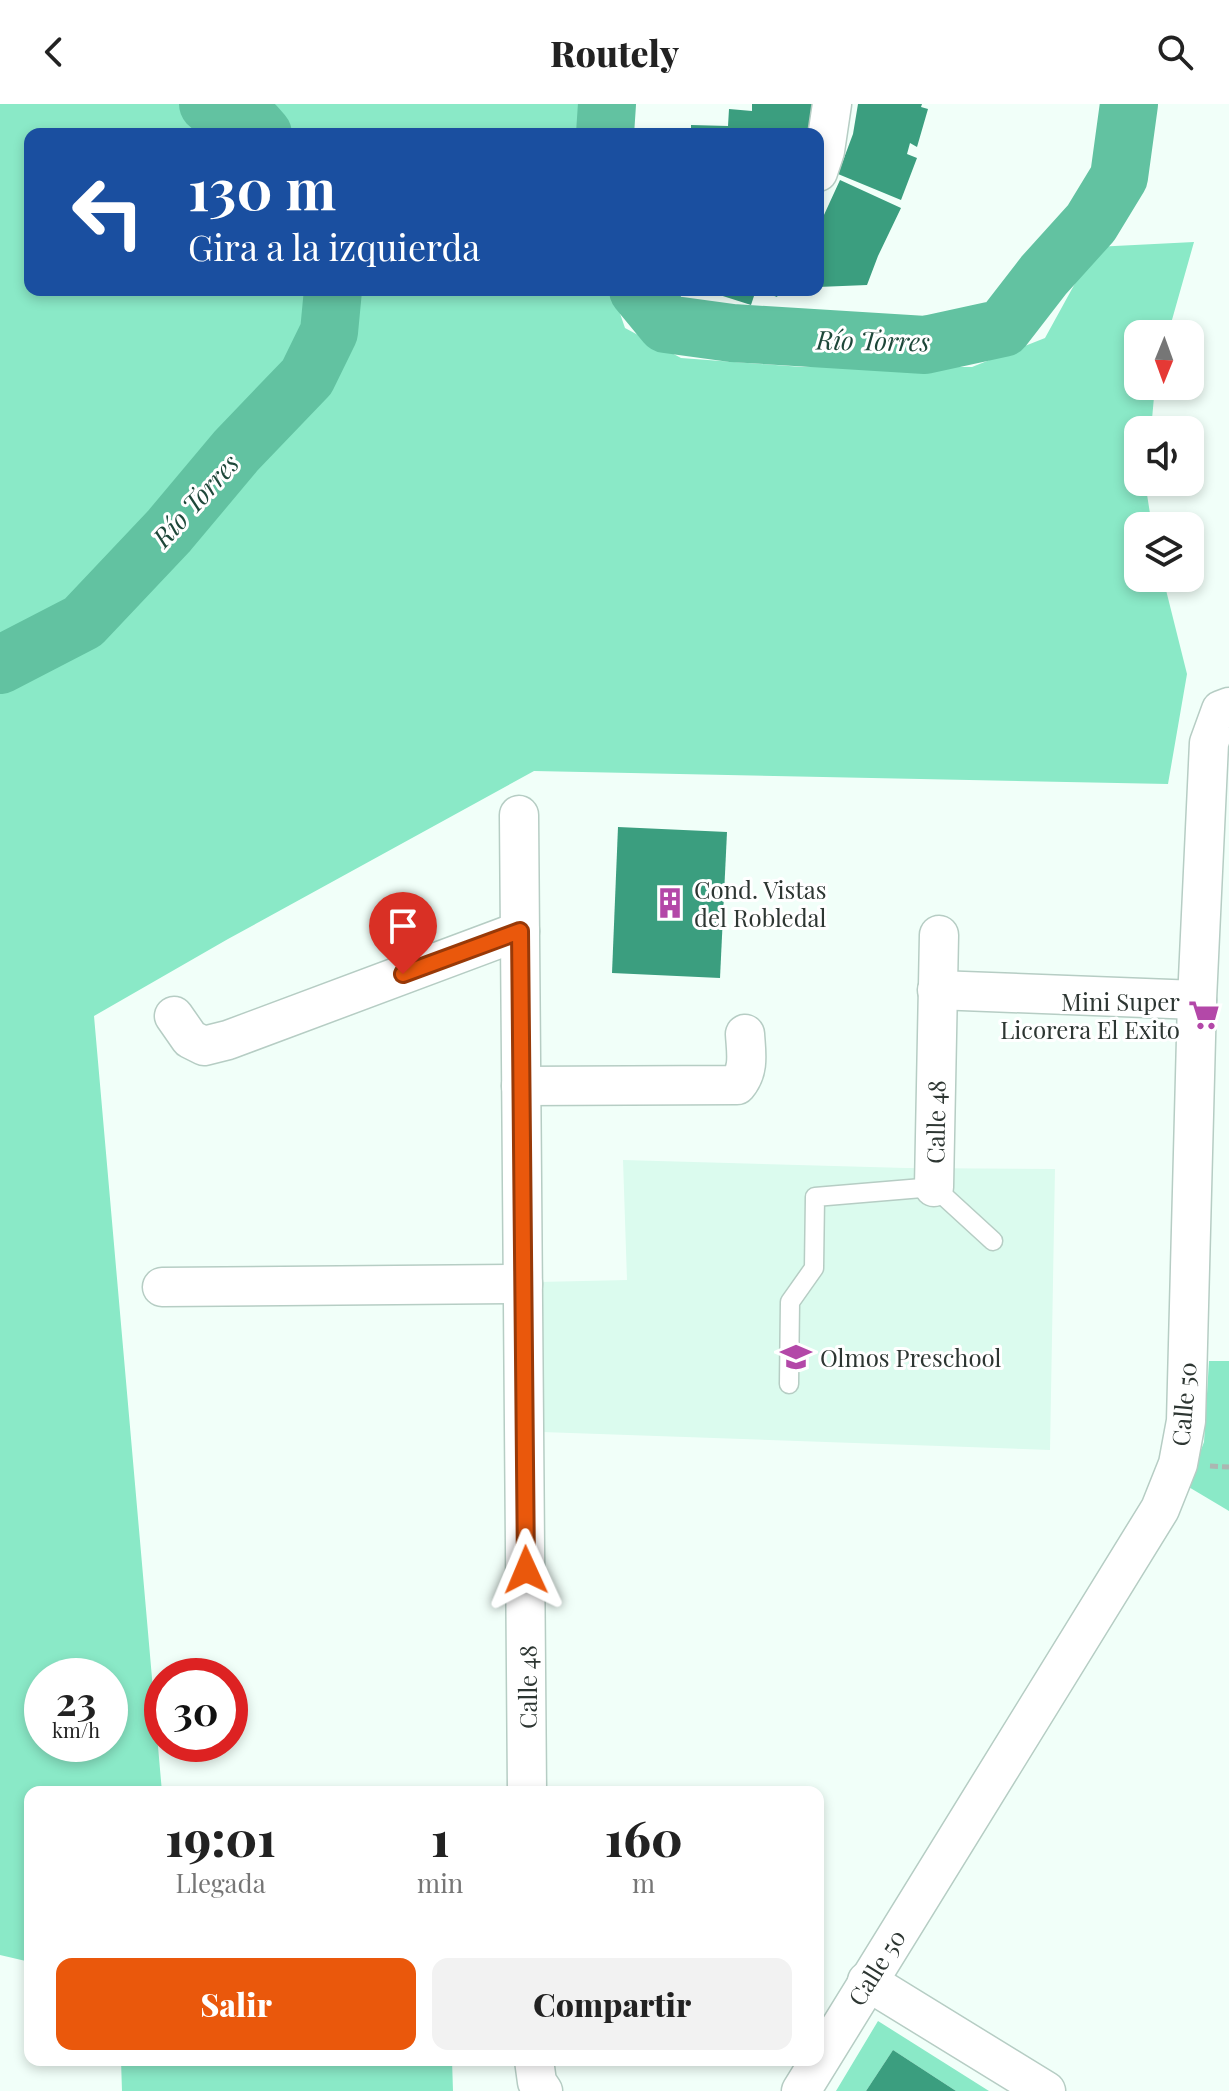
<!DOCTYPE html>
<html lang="es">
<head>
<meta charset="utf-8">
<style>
  body { margin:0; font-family:"Playfair Display",serif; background:#f2f2f2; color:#222; height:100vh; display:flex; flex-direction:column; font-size:30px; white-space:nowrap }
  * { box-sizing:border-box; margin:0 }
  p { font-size:26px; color:#767676 }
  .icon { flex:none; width:44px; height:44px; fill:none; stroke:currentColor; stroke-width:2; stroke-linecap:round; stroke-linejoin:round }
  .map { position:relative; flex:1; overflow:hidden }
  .side { position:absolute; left:24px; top:1682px; width:800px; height:280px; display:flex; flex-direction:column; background:#fff; border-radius:16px; box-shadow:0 4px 12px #0003 }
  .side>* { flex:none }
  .top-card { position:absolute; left:24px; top:24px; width:800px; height:168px; border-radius:16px; box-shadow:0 4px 12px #0003; background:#1a4fa0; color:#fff; overflow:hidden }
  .needle { width:52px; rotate:181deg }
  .tools { position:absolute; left:1124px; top:216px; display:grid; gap:16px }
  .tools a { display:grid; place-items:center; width:80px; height:80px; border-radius:16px; background:#fff; box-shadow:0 4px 12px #0003; font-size:40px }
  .speed { position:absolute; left:24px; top:1554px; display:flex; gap:16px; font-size:40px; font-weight:700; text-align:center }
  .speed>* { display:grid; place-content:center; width:104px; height:104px; border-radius:50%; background:#fff; box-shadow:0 4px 12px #0003; line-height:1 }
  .speed small { font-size:20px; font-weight:400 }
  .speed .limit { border:12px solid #d22; background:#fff; color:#111 }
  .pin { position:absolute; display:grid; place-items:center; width:68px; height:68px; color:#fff; margin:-82px -34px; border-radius:50% 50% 50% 0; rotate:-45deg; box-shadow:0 0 8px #0007 }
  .pin .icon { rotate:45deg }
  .me { position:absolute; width:88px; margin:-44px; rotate:359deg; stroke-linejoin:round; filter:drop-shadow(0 0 6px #0008) }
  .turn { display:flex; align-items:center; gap:28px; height:168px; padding:0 32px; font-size:36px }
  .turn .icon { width:104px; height:104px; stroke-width:2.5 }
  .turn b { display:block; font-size:56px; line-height:68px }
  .eta { display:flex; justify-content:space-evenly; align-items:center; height:136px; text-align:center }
  .eta b { font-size:48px; font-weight:800; line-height:56px }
  .button { display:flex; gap:16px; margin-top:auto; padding:16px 32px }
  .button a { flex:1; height:92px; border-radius:16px; background:#ea580c; color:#fff; font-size:32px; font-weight:800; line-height:92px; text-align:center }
  .button a+a { background:#f2f2f2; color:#222 }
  header { display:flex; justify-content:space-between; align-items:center; height:104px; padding:0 32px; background:#fff; font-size:36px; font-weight:800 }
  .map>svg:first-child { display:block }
  .built { fill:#dbfbee }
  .green { fill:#8ae9c7; fill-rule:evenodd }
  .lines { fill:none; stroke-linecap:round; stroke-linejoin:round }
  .river { stroke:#62c2a1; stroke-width:58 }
  .building { fill:#3b9e7f }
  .lane-casing { stroke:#b6cdc4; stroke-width:21 }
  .street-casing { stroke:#b6cdc4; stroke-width:41 }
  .path { stroke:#abb7b2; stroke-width:5; stroke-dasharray:8 4; stroke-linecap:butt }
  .lane { stroke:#fff; stroke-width:18 }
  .street { stroke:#fff; stroke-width:38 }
  .route-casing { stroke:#983908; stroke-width:20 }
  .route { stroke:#ea580c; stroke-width:14 }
  .labels { text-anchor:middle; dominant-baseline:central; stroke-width:6; stroke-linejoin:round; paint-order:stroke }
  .poi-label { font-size:24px; fill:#2d3632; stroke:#fff; text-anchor:start }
  .street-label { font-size:24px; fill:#2d3632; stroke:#fff }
  .water-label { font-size:26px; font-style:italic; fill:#1d4739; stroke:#fff }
</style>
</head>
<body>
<header><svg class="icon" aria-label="back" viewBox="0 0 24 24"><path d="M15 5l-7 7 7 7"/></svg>Routely<svg class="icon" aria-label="search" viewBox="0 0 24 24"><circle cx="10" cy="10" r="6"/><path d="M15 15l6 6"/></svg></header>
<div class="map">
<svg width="1229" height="1987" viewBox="0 0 1229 1987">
  <rect width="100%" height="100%" fill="#f1fff9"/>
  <polygon class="built" points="623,1056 906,1064 1055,1065 1050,1346 542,1328 539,1178 627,1176"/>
  <g class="green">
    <path d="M 0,0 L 585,0 L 586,30 L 30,30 L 30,186 L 612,186 L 625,224 L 681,254 L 802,263 L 972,263 L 1045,234 L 1095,143 L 1194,138 L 1168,230 L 1138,230 L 1138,282 L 1155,282 L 1151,326 L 1138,326 L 1138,378 L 1145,378 L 1152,422 L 1138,422 L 1138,474 L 1163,474 L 1187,570 L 1168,680 L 534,667 L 228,835 L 94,912 L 162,1688 L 30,1688 L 30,1858 L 0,1851 ZM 42,1572 L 110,1572 L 110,1640 L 42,1640 Z"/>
    <polygon points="1209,1257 1229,1257 1229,1407 1187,1382 1204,1338"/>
    <polygon points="878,1917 989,1987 956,1987 893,1946 866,1987 836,1987"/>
    <polygon points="121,1956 452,1956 453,1987 122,1987"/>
  </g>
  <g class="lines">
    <g class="river">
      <polyline points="208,0 256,22 263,30"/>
      <polyline points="605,30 607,0"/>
      <polyline points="638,186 666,220 732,229 925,241 1003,224 1044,171 1091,119 1119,73 1129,0"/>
      <polyline points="0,561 83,518 169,427 236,347 307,273 329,228 333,186"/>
    </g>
  </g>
  <g class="building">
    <polygon points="752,0 821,0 810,30 691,30 691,21 728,22 729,5 752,7"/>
    <polygon points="858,0 922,0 921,3 928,5 917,43 910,39 907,50 917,54 901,96 838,70 853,30"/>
    <polygon points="840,76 901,104 878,152 867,181 818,183 818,124"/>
    <polygon points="704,186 756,186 751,201"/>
    <polygon points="759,186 780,186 777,193"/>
    <polygon points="618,723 727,728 720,874 612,869"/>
    <polygon points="893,1946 956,1987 866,1987"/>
  </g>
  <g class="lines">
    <defs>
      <polyline id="lane" points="789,1280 790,1198 814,1164 815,1093 934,1083 993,1137"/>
      <g id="street">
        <polyline points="818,68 825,47 832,0"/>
        <polyline points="519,711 527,1688"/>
        <polyline points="937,886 1197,896"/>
        <polyline points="174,912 190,935 204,942 228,936 520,827"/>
        <path d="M 521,982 L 737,981 C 750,966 746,948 745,930"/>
        <polyline points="934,1083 939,831"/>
        <polyline points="162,1183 523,1180"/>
        <polyline points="867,1877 1046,1987"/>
        <polyline points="534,1956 537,1978 543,1987"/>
        <polyline points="801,1987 1160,1405 1178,1360 1186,1317 1197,896 1209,639 1221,606 1229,603"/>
      </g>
    </defs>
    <use href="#lane" class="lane-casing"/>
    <use href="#street" class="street-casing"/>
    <polyline class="path" points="1210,1362 1229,1363"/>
    <use href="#lane" class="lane"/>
    <use href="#street" class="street"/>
  </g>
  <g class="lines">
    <defs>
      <polyline id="route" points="403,870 520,827 526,1466"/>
    </defs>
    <use href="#route" class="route-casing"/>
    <use href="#route" class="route"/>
  </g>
  <defs>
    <symbol id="building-bare" viewBox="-9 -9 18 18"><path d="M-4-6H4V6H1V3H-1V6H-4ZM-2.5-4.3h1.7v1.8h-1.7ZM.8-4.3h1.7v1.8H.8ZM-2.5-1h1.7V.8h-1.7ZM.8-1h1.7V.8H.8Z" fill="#b348a8" stroke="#fff" stroke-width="2.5" paint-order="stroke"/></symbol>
    <symbol id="supermarket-bare" viewBox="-9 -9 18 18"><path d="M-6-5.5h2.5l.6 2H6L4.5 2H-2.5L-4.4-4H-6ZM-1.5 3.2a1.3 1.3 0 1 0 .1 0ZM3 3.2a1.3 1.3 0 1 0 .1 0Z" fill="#b348a8" stroke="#fff" stroke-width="2.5" paint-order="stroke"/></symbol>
    <symbol id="school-bare" viewBox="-9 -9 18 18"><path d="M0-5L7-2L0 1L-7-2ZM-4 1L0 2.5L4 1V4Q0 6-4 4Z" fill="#b348a8" stroke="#fff" stroke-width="2.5" paint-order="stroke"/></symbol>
  </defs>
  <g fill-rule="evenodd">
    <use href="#building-bare" x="648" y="777" width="44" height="44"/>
    <use href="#supermarket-bare" x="1182" y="889" width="44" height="44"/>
    <use href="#school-bare" x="774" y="1231" width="44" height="44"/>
  </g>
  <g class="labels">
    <g class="poi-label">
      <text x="694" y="785">Cond. Vistas<tspan x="694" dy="28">del Robledal</tspan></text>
      <text x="1180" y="897" text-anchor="end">Mini Super<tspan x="1180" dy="28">Licorera El Exito</tspan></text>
      <text x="820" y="1253">Olmos Preschool</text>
    </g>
    <g class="street-label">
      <text transform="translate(935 1018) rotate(-89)">Calle 48</text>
      <text transform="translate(1183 1300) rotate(-85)">Calle 50</text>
      <text transform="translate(527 1583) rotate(-90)">Calle 48</text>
      <text transform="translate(876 1863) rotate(-58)">Calle 50</text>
    </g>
    <g class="water-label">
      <text transform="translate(873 236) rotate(1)">Río Torres</text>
      <text transform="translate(195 396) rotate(-48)">Río Torres</text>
    </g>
  </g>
</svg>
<div class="tools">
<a><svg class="needle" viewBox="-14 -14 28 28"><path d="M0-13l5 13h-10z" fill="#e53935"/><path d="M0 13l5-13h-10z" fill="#767676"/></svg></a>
<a><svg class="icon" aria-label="sound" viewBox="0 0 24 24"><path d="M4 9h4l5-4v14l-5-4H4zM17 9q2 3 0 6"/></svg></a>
<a><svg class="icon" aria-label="layers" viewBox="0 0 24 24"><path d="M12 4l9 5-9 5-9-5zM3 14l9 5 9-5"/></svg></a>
</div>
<div class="speed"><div>23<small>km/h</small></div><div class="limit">30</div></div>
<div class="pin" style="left:403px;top:870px;background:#d93025"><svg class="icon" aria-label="arrive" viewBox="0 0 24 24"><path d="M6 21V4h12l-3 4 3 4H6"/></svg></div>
<svg class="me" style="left:526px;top:1466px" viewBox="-20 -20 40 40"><path d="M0-17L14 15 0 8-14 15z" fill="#ea580c" stroke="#fff" stroke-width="4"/></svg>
<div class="top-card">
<div class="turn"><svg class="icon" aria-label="left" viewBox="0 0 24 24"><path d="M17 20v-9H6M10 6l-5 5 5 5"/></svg><div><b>130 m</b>Gira a la izquierda</div></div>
</div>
<section class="side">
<div class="eta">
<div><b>19:01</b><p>Llegada</p></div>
<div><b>1</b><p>min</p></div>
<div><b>160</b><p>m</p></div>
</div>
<div class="button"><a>Salir</a><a>Compartir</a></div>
</section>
</div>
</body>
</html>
